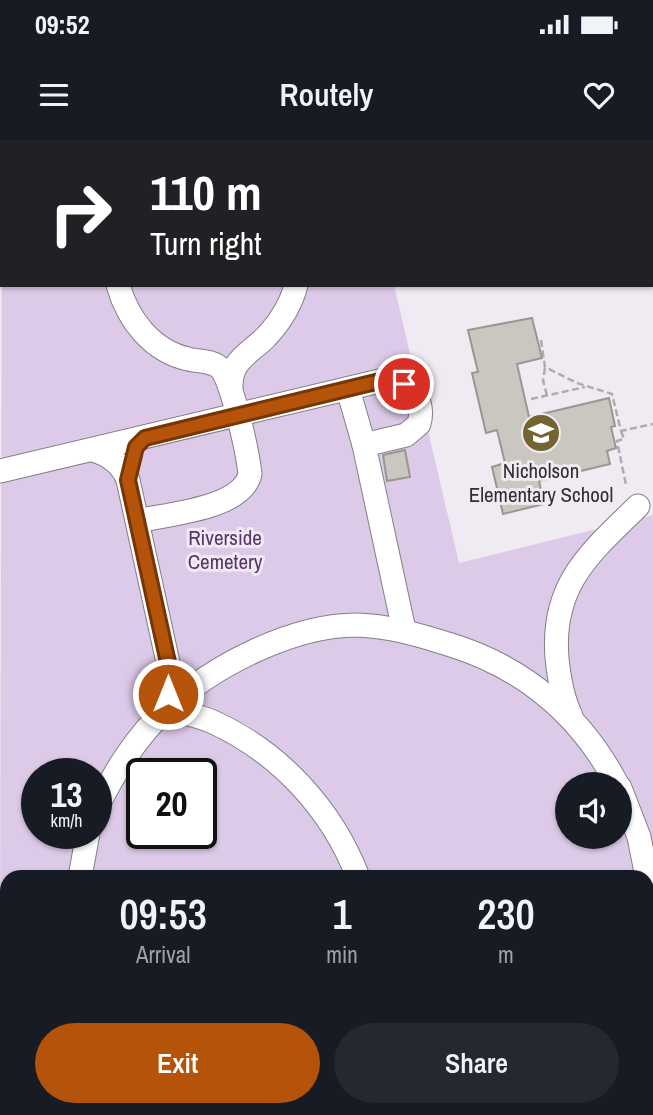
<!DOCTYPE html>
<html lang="en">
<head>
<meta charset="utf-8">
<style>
  body { margin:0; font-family:"Archivo Narrow",sans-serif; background:#242831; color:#f1f3f6; height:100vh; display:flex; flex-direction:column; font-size:26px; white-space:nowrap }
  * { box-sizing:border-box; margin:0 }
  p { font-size:23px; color:#9ea1a6 }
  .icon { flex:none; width:38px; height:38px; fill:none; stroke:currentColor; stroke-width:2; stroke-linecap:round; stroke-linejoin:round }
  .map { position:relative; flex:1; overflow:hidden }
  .drawer { position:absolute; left:0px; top:730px; width:654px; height:247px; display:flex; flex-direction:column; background:#171b24; border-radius:21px 21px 0 0; box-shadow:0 2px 5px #0004 }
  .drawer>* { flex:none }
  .top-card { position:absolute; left:0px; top:0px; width:654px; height:147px; box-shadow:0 2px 5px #0004; background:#202124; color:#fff; overflow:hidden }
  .controls { position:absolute; left:555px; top:632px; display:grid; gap:14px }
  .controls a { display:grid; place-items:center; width:77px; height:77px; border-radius:50%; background:#171b24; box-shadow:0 2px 5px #0004; font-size:35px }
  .speed { position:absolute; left:21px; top:618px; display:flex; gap:14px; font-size:35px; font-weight:700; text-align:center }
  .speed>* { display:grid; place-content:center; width:91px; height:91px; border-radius:50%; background:#171b24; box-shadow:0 2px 5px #0004; line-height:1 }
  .speed small { font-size:18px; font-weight:400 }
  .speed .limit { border:4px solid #111; border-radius:10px; background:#fff; color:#111 }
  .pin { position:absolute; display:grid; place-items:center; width:60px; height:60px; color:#fff; margin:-30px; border:4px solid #fff; border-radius:50%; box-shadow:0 2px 7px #0007 }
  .me { position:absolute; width:77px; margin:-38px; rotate:0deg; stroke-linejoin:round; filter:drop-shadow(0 0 5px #0008) }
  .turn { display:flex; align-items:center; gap:24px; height:147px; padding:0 35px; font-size:32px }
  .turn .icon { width:91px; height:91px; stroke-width:2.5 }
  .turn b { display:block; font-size:49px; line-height:60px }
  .eta { display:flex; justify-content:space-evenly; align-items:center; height:119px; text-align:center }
  .eta b { font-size:42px; font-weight:600; line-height:49px }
  .action { display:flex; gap:14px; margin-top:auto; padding:14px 35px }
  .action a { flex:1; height:80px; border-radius:42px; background:#b45309; color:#fff; font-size:28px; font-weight:600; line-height:80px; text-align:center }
  .action a+a { background:#242831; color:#f1f3f6 }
  .status { display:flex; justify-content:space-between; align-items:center; height:49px; padding:0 35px; background:#171b24; direction:ltr }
  .status svg { height:19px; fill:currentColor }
  header { display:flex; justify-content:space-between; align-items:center; height:91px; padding:0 35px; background:#171b24; font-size:32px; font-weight:600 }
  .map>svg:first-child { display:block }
  .green { fill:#ddcae8; fill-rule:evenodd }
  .building { fill:#c9c7bf; stroke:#999790; stroke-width:2 }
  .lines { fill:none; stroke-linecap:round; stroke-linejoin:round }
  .minor-casing { stroke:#837f85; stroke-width:25 }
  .path { stroke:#afabb1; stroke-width:2.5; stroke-dasharray:7 3.5; stroke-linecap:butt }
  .minor { stroke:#fff; stroke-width:23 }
  .route-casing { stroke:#753606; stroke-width:18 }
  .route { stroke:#b45309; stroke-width:12 }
  .labels { text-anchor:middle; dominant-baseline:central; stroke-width:6; stroke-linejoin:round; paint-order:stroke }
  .poi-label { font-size:21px; fill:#302e31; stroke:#f0ebf2 }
  .park-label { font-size:21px; fill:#59336c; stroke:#f0ebf2 }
</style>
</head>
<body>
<div class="status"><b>09:52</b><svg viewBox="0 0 49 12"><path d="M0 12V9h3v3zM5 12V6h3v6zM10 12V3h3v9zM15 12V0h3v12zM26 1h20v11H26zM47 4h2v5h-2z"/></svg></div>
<header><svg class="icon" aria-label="menu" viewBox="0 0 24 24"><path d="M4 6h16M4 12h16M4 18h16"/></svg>Routely<svg class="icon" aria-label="heart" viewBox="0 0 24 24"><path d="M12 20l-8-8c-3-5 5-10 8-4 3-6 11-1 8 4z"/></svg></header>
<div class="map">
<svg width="653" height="975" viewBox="0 0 653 975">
  <rect width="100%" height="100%" fill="#f0ebf2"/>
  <path class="green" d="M 2,61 L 2,145 L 394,145 L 459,423 L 653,375 L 653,975 L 30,975 L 28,970 L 648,970 L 648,737 L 7,737 L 7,854 L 0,807 ZM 37,634 L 96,634 L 96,693 L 37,693 ZM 142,634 L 201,634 L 201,693 L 142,693 ZM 567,644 L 620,644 L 620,696 L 567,696 Z"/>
  <g class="building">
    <polygon points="532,178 542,218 517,224 529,277 609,258 615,286 611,287 616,308 607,311 610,324 539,341 544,364 503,374 492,327 505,323 497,290 486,293 472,233 478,232 468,190"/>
    <polygon points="405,310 410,337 387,341 383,315"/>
  </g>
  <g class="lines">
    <defs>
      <g id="minor">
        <polyline points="189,0 190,2"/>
        <polyline points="625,0 625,2"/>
        <polyline points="212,2 220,0"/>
        <polyline points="0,6 1,0"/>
        <polyline points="0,51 2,50"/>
        <polyline points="653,123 653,124"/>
        <path d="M 118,145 C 128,180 152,211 188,219 C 199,222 210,220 219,227 C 232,237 248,315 250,334 C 242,369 168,374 137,381"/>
        <path d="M 231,248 C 230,220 249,214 266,197 C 280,182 291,165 296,145"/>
        <polyline points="348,249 364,305 404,490"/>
        <path d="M 93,310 C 110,315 122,324 128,340 L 169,527 L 166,569 C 181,573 198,575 213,582 C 279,612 332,669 358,737"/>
        <path d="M 0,331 L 388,239 C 412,242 425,262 419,284 L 406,295 L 364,305"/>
        <path d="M 571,576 C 562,557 559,539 557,518 C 551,444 590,413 638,366"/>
        <polyline points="620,648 639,697 647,737"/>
        <path d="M 96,670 C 112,635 137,596 166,569 C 213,526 292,485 357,485 C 390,486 419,495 451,505 C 525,528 581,576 617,644"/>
        <polyline points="80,737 88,693"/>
        <polyline points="648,742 648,793"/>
        <polyline points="0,896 7,929"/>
        <polyline points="648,966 653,967"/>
        <polyline points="17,970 18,975"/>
        <polyline points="145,970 150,975"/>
        <polyline points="342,975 345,970"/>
        <polyline points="570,975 576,970"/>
      </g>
    </defs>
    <use href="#minor" class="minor-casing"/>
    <g class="path">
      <polyline points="541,200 545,227 577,243 612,254 621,291 653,284"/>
      <polyline points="545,228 543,240 547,256"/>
      <polyline points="531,259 585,247"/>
      <polyline points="621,291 624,299 617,301 626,345"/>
    </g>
    <use href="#minor" class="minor"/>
  </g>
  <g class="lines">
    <defs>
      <polyline id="route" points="168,554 169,527 128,340 136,307 145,298 388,239 404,244"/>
    </defs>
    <use href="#route" class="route-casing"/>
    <use href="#route" class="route"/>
  </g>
  <defs>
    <symbol id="school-disc" viewBox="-11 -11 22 22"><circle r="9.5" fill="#746432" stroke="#f0ebf2"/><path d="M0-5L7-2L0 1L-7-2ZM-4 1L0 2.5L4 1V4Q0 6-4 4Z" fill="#fff"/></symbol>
  </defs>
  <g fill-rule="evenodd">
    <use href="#school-disc" x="519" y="271" width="44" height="44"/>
  </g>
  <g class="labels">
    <g class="poi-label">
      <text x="541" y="330">Nicholson<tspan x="541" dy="24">Elementary School</tspan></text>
    </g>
    <g class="park-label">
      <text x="225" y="397">Riverside<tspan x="225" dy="24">Cemetery</tspan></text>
    </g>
  </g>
</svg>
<div class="controls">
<a><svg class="icon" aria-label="sound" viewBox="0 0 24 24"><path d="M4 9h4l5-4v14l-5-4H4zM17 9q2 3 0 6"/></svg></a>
</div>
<div class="speed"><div>13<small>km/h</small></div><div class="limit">20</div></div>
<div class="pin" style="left:404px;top:244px;background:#d93025"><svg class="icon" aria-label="arrive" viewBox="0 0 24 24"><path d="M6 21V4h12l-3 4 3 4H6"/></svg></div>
<svg class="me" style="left:168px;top:554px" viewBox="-20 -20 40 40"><circle r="17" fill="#b45309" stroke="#fff" stroke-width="3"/><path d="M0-11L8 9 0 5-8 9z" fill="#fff"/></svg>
<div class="top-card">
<div class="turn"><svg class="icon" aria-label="right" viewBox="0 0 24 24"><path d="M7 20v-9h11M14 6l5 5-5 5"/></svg><div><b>110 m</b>Turn right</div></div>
</div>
<section class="drawer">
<div class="eta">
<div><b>09:53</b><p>Arrival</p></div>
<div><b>1</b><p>min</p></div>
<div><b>230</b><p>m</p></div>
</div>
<div class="action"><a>Exit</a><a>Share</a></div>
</section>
</div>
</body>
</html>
